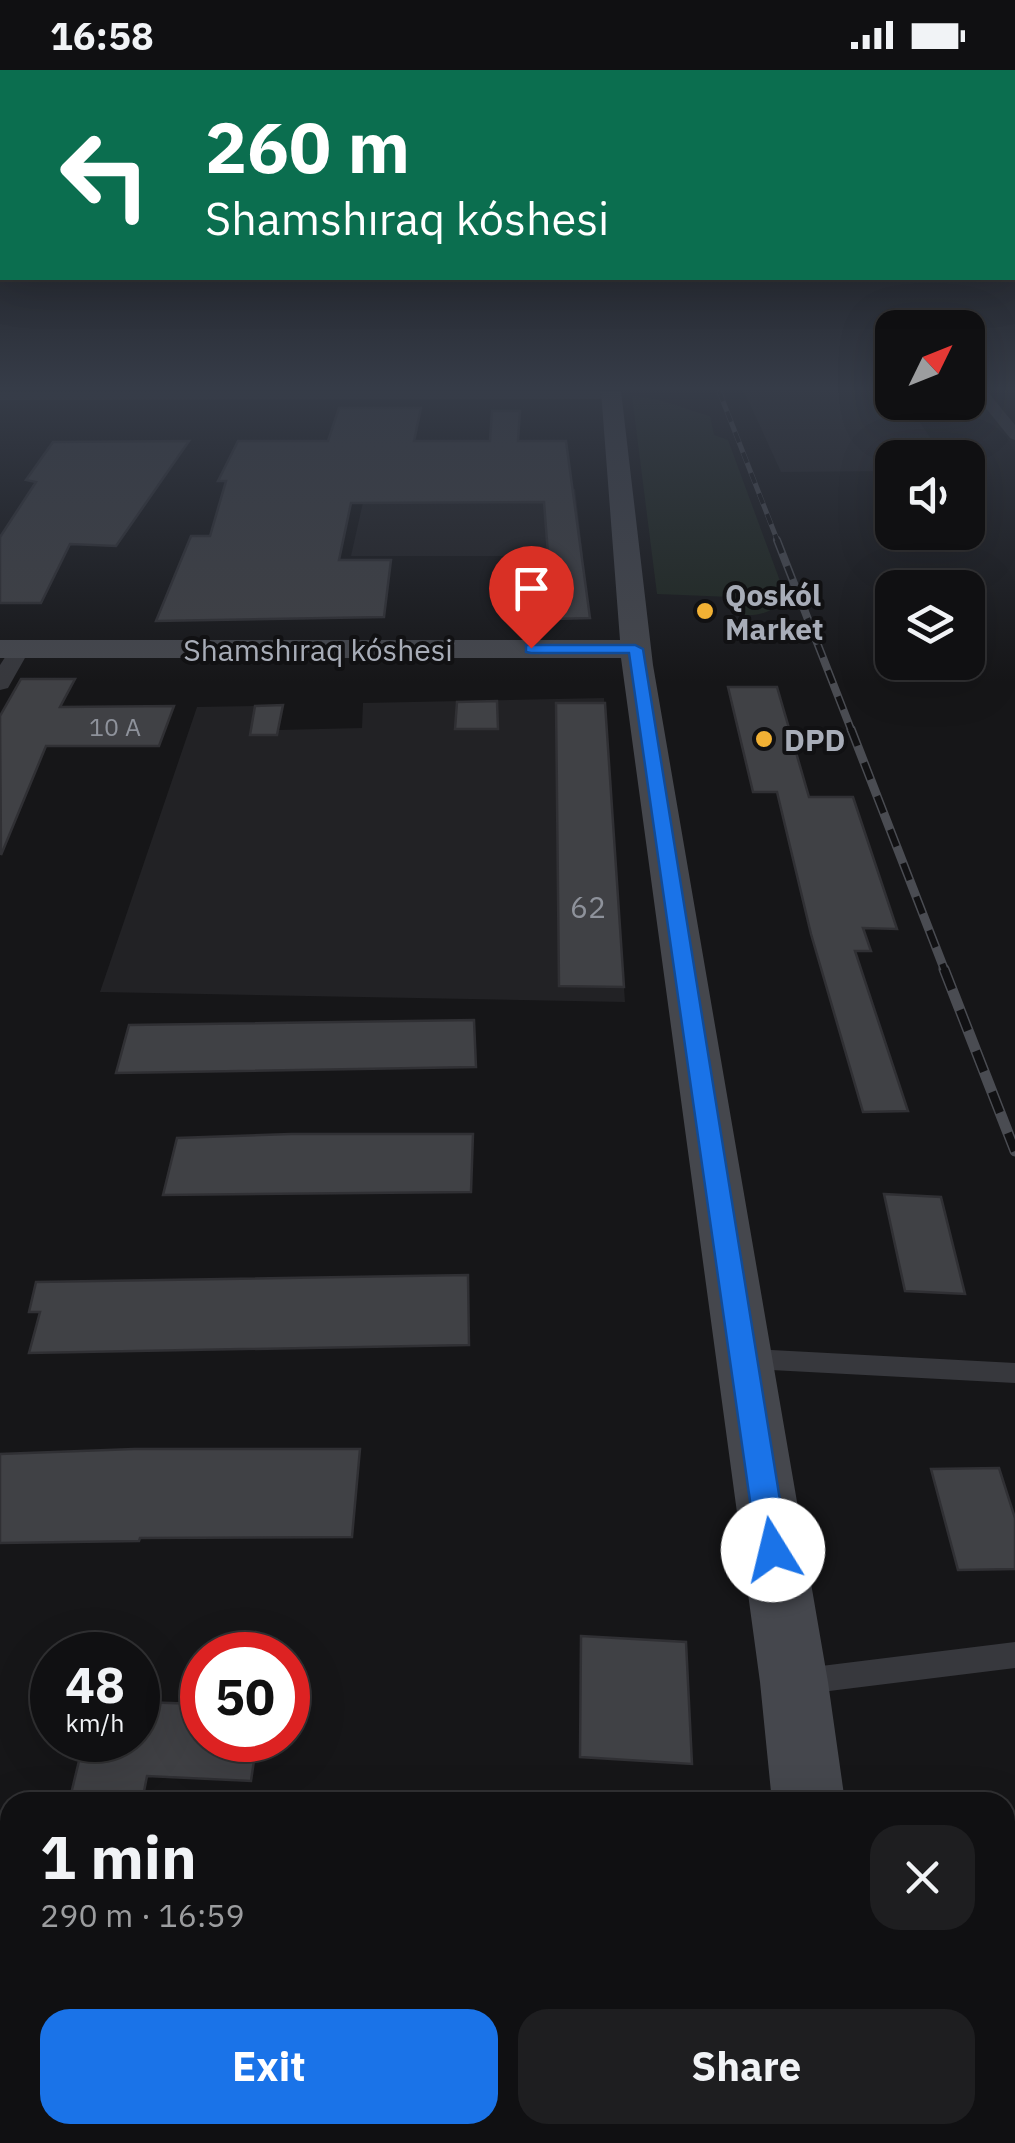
<!DOCTYPE html>
<html lang="en">
<head>
<meta charset="utf-8">
<style>
  body { margin:0; font-family:"IBM Plex Sans",sans-serif; background:#1e1e20; color:#f1f3f6; height:100vh; display:flex; flex-direction:column; font-size:38px; white-space:nowrap }
  * { box-sizing:border-box; margin:0 }
  p { font-size:32px; color:#9c9d9f }
  .icon { flex:none; width:55px; height:55px; fill:none; stroke:currentColor; stroke-width:2; stroke-linecap:round; stroke-linejoin:round }
  .map { position:relative; flex:1; overflow:hidden }
  .drawer { position:absolute; left:0px; top:1722px; width:1015px; height:352px; display:flex; flex-direction:column; background:#101012; border-radius:30px 30px 0 0; box-shadow:0 10px 40px #0002,0 0 0 2px #303032 }
  .drawer>* { flex:none }
  .banner { position:absolute; left:0px; top:0px; width:1015px; height:210px; box-shadow:0 10px 40px #0002,0 0 0 2px #303032; background:#0b6e4f; color:#fff; overflow:hidden }
  .needle { width:65px; rotate:47deg }
  .fabs { position:absolute; left:875px; top:240px; display:grid; gap:20px }
  .fabs a { display:grid; place-items:center; width:110px; height:110px; border-radius:20px; background:#101012; box-shadow:0 10px 40px #0002,0 0 0 2px #303032; font-size:50px }
  .speed { position:absolute; left:30px; top:1562px; display:flex; gap:20px; font-size:50px; font-weight:700; text-align:center }
  .speed>* { display:grid; place-content:center; width:130px; height:130px; border-radius:50%; background:#101012; box-shadow:0 10px 40px #0002,0 0 0 2px #303032; line-height:1 }
  .speed small { font-size:25px; font-weight:400 }
  .speed .limit { border:15px solid #d22; background:#fff; color:#111 }
  .pin { position:absolute; display:grid; place-items:center; width:85px; height:85px; color:#fff; margin:-102px -42px; border-radius:50% 50% 50% 0; rotate:-45deg; box-shadow:0 0 10px #0007 }
  .pin .icon { rotate:45deg }
  .me { position:absolute; width:110px; margin:-55px; rotate:351deg; stroke-linejoin:round; filter:drop-shadow(0 0 8px #0008) }
  .turn { display:flex; align-items:center; gap:35px; height:210px; padding:0 40px; font-size:45px }
  .turn .icon { width:130px; height:130px; stroke-width:2.5 }
  .turn b { display:block; font-size:70px; line-height:85px }
  .round { display:grid; place-items:center; flex:none; width:105px; height:105px; border-radius:30px; background:#1e1e20 }
  .overview { display:flex; align-items:center; justify-content:space-between; height:170px; padding:0 40px }
  h1 { font-size:60px; font-weight:800; line-height:75px }
  .button { display:flex; gap:20px; margin-top:auto; padding:20px 40px }
  .button a { flex:1; height:115px; border-radius:30px; background:#1a73e8; color:#fff; font-size:40px; font-weight:800; line-height:115px; text-align:center }
  .button a+a { background:#1e1e20; color:#f1f3f6 }
  .status { display:flex; justify-content:space-between; align-items:center; height:70px; padding:0 50px; background:#101012; direction:ltr }
  .status svg { height:28px; fill:currentColor }
  .map>svg:first-child { display:block }
  .built { fill:#222225 }
  .green { fill:#1e261f }
  .building { fill:#404145; stroke:#303034; stroke-width:2.5 }
  .lines { fill:none; stroke-linecap:round; stroke-linejoin:round }
  .lane { fill:#37383d; fill-rule:evenodd }
  .street { fill:#37383d; fill-rule:evenodd }
  .secondary { fill:#45474d; fill-rule:evenodd }
  .rail-far3-casing { stroke:#4a4c52; stroke-width:5 }
  .rail-far2-casing { stroke:#4a4c52; stroke-width:8 }
  .rail-far1-casing { stroke:#4a4c52; stroke-width:9 }
  .rail-casing { stroke:#4a4c52; stroke-width:11 }
  .rail-far3 { stroke:#111113; stroke-width:4; stroke-dasharray:11; stroke-linecap:butt }
  .rail-far2 { stroke:#111113; stroke-width:5; stroke-dasharray:14; stroke-linecap:butt }
  .rail-far1 { stroke:#111113; stroke-width:6; stroke-dasharray:18; stroke-linecap:butt }
  .rail { stroke:#111113; stroke-width:8; stroke-dasharray:22; stroke-linecap:butt }
  .route { fill:#1a73e8; stroke:#114b97; stroke-width:2.5 }
  .poi-dot { fill:#f2b134; stroke:#111113; stroke-width:4 }
  .labels { text-anchor:middle; dominant-baseline:central; stroke-width:8; stroke-linejoin:round; paint-order:stroke }
  .far-number-label { font-size:25px; fill:#8e929b }
  .far-poi-label { font-size:30px; font-weight:bold; fill:#a8adb8; stroke:#111113; text-anchor:start }
  .far-street-label { font-size:30px; fill:#a8adb8; stroke:#111113 }
  .number-label { font-size:30px; fill:#8e929b }
</style>
</head>
<body>
<div class="status"><b>16:58</b><svg viewBox="0 0 49 12"><path d="M0 12V9h3v3zM5 12V6h3v6zM10 12V3h3v9zM15 12V0h3v12zM26 1h20v11H26zM47 4h2v5h-2z"/></svg></div>
<div class="map">
<svg width="1015" height="2073" viewBox="0 0 1015 2073">
  <rect width="100%" height="100%" fill="#161618"/>
  <g class="built">
    <polygon points="744,321 892,321 892,332 968,332 968,328 975,337 928,337 930,342 913,342 943,387 892,388 892,401 781,402"/>
    <polygon points="366,419 575,419 583,486 351,486"/>
    <polygon points="604,628 625,932 100,922 197,637 255,636 251,665 277,665 278,660 362,658 363,633"/>
  </g>
  <path class="green" d="M 632,326 C 659,327 682,338 710,346 L 714,365 L 728,370 L 787,530 C 772,540 763,546 745,545 L 744,533 L 731,527 L 657,524 Z"/>
  <g class="building">
    <polygon points="339,338 421,338 414,371 490,371 492,341 520,341 518,371 566,371 590,548 553,549 544,432 351,433 339,490 391,490 384,547 156,551 191,466 210,466 226,411 218,411 238,371 328,371"/>
    <polygon points="189,371 116,476 70,474 41,533 0,533 0,467 36,412 26,410 53,372"/>
    <polygon points="21,609 75,609 60,637 174,636 159,676 46,676 1,785 0,646"/>
    <polygon points="728,617 777,617 809,727 853,727 897,859 863,858 871,881 855,881 908,1041 863,1042 811,864 777,722 753,722"/>
    <polygon points="497,631 498,659 455,659 457,632"/>
    <polygon points="556,633 605,633 624,917 559,916"/>
    <polygon points="283,635 277,665 250,665 255,636"/>
    <polygon points="474,950 476,997 116,1003 129,955"/>
    <polygon points="291,1064 473,1064 471,1122 163,1125 177,1068"/>
    <polygon points="884,1124 941,1127 965,1224 905,1221"/>
    <polygon points="468,1205 469,1275 29,1283 40,1242 29,1242 36,1212"/>
    <polygon points="134,1379 360,1379 352,1467 140,1468 139,1471 0,1473 0,1384"/>
    <polygon points="999,1398 1015,1448 1015,1499 958,1500 931,1399"/>
    <polygon points="581,1566 686,1572 692,1694 580,1687"/>
    <polygon points="138,1632 202,1634 202,1670 257,1670 251,1711 147,1706 143,1727 71,1724 84,1670 138,1670"/>
  </g>
  <g class="lines">
    <g class="lane">
      <polygon points="753,1279 1015,1293 1015,1313 753,1299 746,1296 743,1289 746,1282"/>
      <polygon points="1015,1572 1015,1598 805,1624 796,1620 792,1611 796,1602 805,1598"/>
    </g>
    <g class="street">
      <polygon points="972,321 987,321 1015,355 1015,370 1010,368"/>
      <polygon points="0,322 614,321 618,325 611,329 0,330"/>
      <polygon points="20,573 30,579 8,618 0,620 0,595 13,575"/>
    </g>
    <g class="secondary">
      <polygon points="601,321 621,321 653,595 828,1612 845,1732 772,1732 760,1612 621,588 0,588 0,570 620,570"/>
      <polygon points="807,2065 893,2065 894,2073 808,2073"/>
    </g>
    <defs>
      <polyline id="rail-far3" points="719,321 778,472"/>
      <polyline id="rail-far2" points="777,470 852,662"/>
      <polyline id="rail-far1" points="851,659 945,901"/>
      <polyline id="rail" points="944,899 1015,1081"/>
    </defs>
    <use href="#rail-far3" class="rail-far3-casing"/>
    <use href="#rail-far2" class="rail-far2-casing"/>
    <use href="#rail-far1" class="rail-far1-casing"/>
    <use href="#rail" class="rail-casing"/>
    <use href="#rail-far3" class="rail-far3"/>
    <use href="#rail-far2" class="rail-far2"/>
    <use href="#rail-far1" class="rail-far1"/>
    <use href="#rail" class="rail"/>
  </g>
  <linearGradient id="sky" x2="0" y2="1"><stop stop-color="#0c0c0d"/><stop offset="0.52" stop-color="#363c48"/><stop offset="1" stop-color="#363c48" stop-opacity="0"/></linearGradient>
  <rect width="1015" height="612" fill="url(#sky)"/>
  <polygon class="route" points="526,575 635,575 643,579 788,1480 784,1490 773,1495 762,1490 757,1480 629,583 531,583 526,582"/>
  <g class="poi-dot">
    <circle cx="705" cy="541" r="10"/>
    <circle cx="764" cy="669" r="10"/>
  </g>
  <g class="labels">
    <g class="far-number-label">
      <text x="115" y="656">10 А</text>
    </g>
    <g class="far-poi-label">
      <text x="725" y="524">Qoskól<tspan x="725" dy="34">Market</tspan></text>
      <text x="784" y="669">DPD</text>
    </g>
    <g class="far-street-label">
      <text x="318" y="579">Shamshıraq kóshesi</text>
    </g>
    <g class="number-label">
      <text x="588" y="836">62</text>
    </g>
  </g>
</svg>
<div class="fabs">
<a><svg class="needle" viewBox="-14 -14 28 28"><path d="M0-13l5 13h-10z" fill="#e53935"/><path d="M0 13l5-13h-10z" fill="#9c9d9f"/></svg></a>
<a><svg class="icon" aria-label="sound" viewBox="0 0 24 24"><path d="M4 9h4l5-4v14l-5-4H4zM17 9q2 3 0 6"/></svg></a>
<a><svg class="icon" aria-label="layers" viewBox="0 0 24 24"><path d="M12 4l9 5-9 5-9-5zM3 14l9 5 9-5"/></svg></a>
</div>
<div class="speed"><div>48<small>km/h</small></div><div class="limit">50</div></div>
<div class="pin" style="left:531px;top:578px;background:#d93025"><svg class="icon" aria-label="arrive" viewBox="0 0 24 24"><path d="M6 21V4h12l-3 4 3 4H6"/></svg></div>
<svg class="me" style="left:773px;top:1480px" viewBox="-20 -20 40 40"><circle r="19" fill="#fff"/><path d="M0-13L10 11 0 6-10 11z" fill="#1a73e8"/></svg>
<div class="banner">
<div class="turn"><svg class="icon" aria-label="left" viewBox="0 0 24 24"><path d="M17 20v-9H6M10 6l-5 5 5 5"/></svg><div><b>260 m</b>Shamshıraq kóshesi</div></div>
</div>
<section class="drawer">
<div class="overview"><div><h1>1 min</h1><p>290 m · 16:59</p></div><a class="round"><svg class="icon" aria-label="close" viewBox="0 0 24 24"><path d="M6 6l12 12M18 6L6 18"/></svg></a></div>
<div class="button"><a>Exit</a><a>Share</a></div>
</section>
</div>
</body>
</html>
